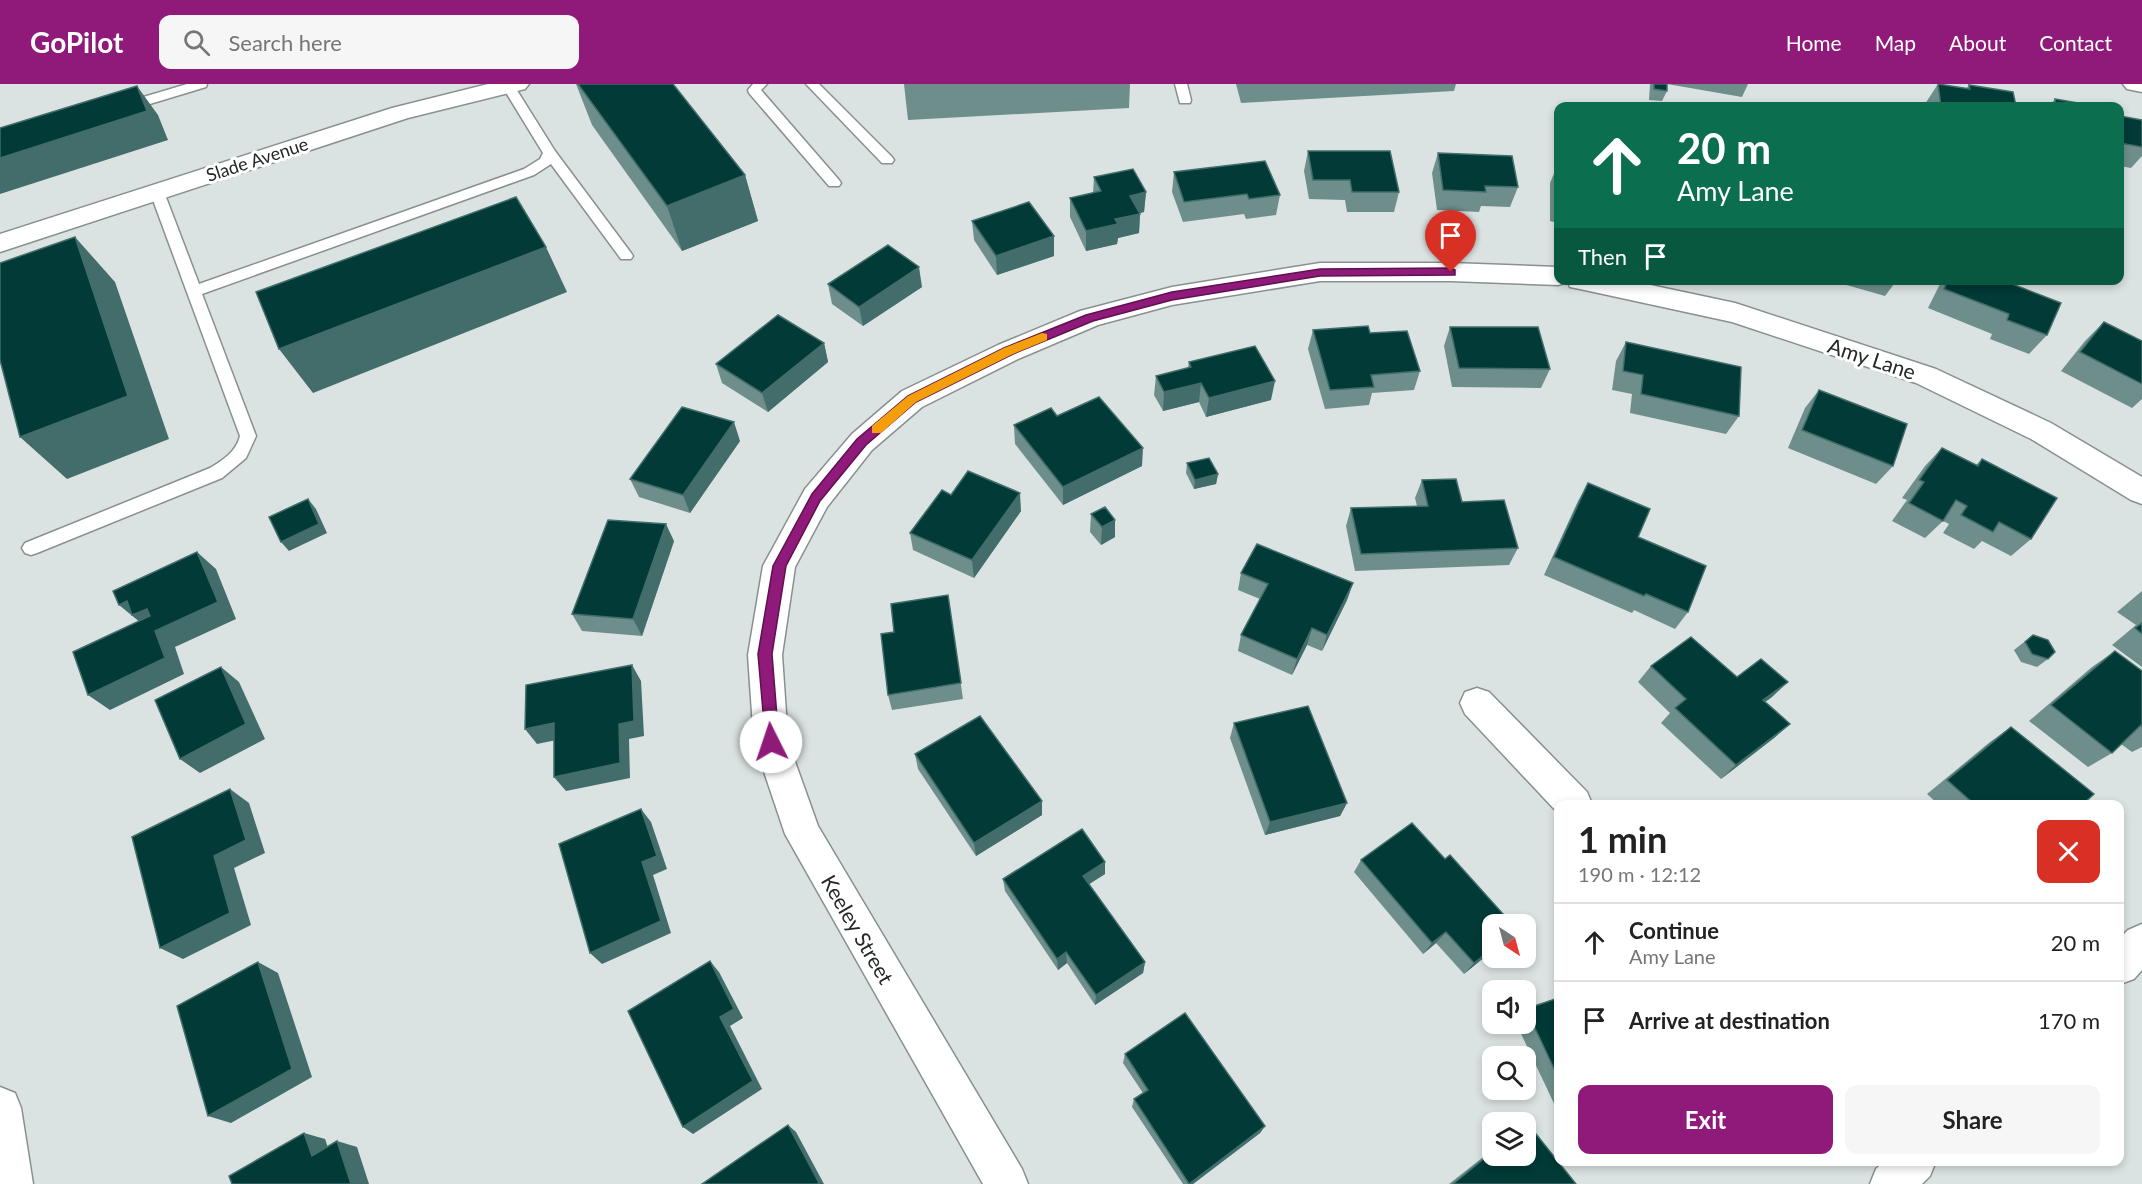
<!DOCTYPE html>
<html lang="en">
<head>
<meta charset="utf-8">
<style>
  body { margin:0; font-family:Lato,sans-serif; background:#f6f6f6; color:#222; height:100vh; display:flex; flex-direction:column; font-size:22px; white-space:nowrap }
  * { box-sizing:border-box; margin:0 }
  p { font-size:20px; color:#767676 }
  .icon { flex:none; width:33px; height:33px; fill:none; stroke:currentColor; stroke-width:2; stroke-linecap:round; stroke-linejoin:round }
  .map { position:relative; flex:1; overflow:hidden }
  .panel { position:absolute; left:1554px; top:716px; width:570px; height:366px; display:flex; flex-direction:column; background:#fff; border-radius:12px; box-shadow:0 3px 9px #0003 }
  .panel>* { flex:none }
  .guide { position:absolute; left:1554px; top:18px; width:570px; height:183px; border-radius:12px; box-shadow:0 3px 9px #0003; background:#0b6e4f; color:#fff; overflow:hidden }
  .needle { width:39px; rotate:144deg }
  .fabs { position:absolute; left:1482px; top:830px; display:grid; gap:12px }
  .fabs a { display:grid; place-items:center; width:54px; height:54px; border-radius:12px; background:#fff; box-shadow:0 3px 9px #0003; font-size:30px }
  .pin { position:absolute; display:grid; place-items:center; width:51px; height:51px; color:#fff; margin:-62px -26px; border-radius:50% 50% 50% 0; rotate:-45deg; box-shadow:0 0 6px #0007 }
  .pin .icon { rotate:45deg }
  .me { position:absolute; width:66px; margin:-33px; rotate:356deg; stroke-linejoin:round; filter:drop-shadow(0 0 4px #0008) }
  .turn { display:flex; align-items:center; gap:21px; height:126px; padding:0 24px; font-size:27px }
  .turn .icon { width:78px; height:78px; stroke-width:2.5 }
  .turn b { display:block; font-size:42px; line-height:51px }
  .then { display:flex; align-items:center; height:57px; padding:0 24px; background:#0003; gap:12px; font-size:22px }
  .round { display:grid; place-items:center; flex:none; width:63px; height:63px; border-radius:12px; background:#f6f6f6 }
  .summary { display:flex; align-items:center; justify-content:space-between; height:102px; padding:0 24px }
  h1 { font-size:36px; font-weight:700; line-height:45px }
  .cta { display:flex; gap:12px; margin-top:auto; padding:12px 24px }
  .cta a { flex:1; height:69px; border-radius:12px; background:#901a79; color:#fff; font-size:24px; font-weight:700; line-height:69px; text-align:center }
  .cta a+a { background:#f6f6f6; color:#222 }
  ul { padding:0; list-style:none }
  li { display:flex; align-items:center; gap:18px; height:78px; padding:0 24px; border-top:2px solid #e0e0e0 }
  li div { flex:1 }
  li b { display:block; font-size:22px }
  li em { font-style:normal }
  header { display:flex; align-items:center; gap:36px; box-sizing:border-box; height:84px; padding:0 30px; background:#901a79; color:#fff }
  header strong { font-size:28px }
  nav { display:flex; gap:33px; margin-inline-start:auto; font-size:21px }
  .search { width:420px; height:54px; background:#f6f6f6; display:flex; align-items:center; gap:15px; box-sizing:border-box; padding:0 21px; border-radius:12px; color:#767676; font-size:22px }
  .map>svg:first-child { display:block }
  .lines { fill:none; stroke-linecap:round; stroke-linejoin:round }
  .service-casing { stroke:#89908f; stroke-width:3 }
  .minor-casing { stroke:#89908f; stroke-width:3 }
  .secondary-casing { stroke:#89908f; stroke-width:3 }
  .service { fill:#fff; fill-rule:evenodd }
  .minor { fill:#fff; fill-rule:evenodd }
  .secondary { fill:#fff; fill-rule:evenodd }
  .wall { fill:#6e8e8c }
  .shaded-wall { fill:#426d6a }
  .building { fill:#013a36; stroke:#426d6a; stroke-width:1.5 }
  .route { fill:#901a79; stroke:#5e114f; stroke-width:1.5 }
  .slow { fill:#f59e0b }
  .labels { text-anchor:middle; dominant-baseline:central; stroke-width:6; stroke-linejoin:round; paint-order:stroke }
  .far-street-label { font-size:18px; fill:#252828; stroke:#fff }
  .street-label { font-size:21px; fill:#252828; stroke:#fff }
</style>
</head>
<body>
<header>
<strong>GoPilot</strong>
<div class="search"><svg class="icon" aria-label="search" viewBox="0 0 24 24"><circle cx="10" cy="10" r="6"/><path d="M15 15l6 6"/></svg>Search here</div>
<nav><a>Home</a><a>Map</a><a>About</a><a>Contact</a></nav>
</header>
<div class="map">
<svg width="2142" height="1100" viewBox="0 0 2142 1100">
  <rect width="100%" height="100%" fill="#dbe3e2"/>
  <g class="lines">
    <defs>
      <g id="service">
        <polygon points="187,0 207,0 206,3 130,26 125,27 118,23 120,20"/>
        <path d="M 503,0 L 513,0 L 555,67 L 631,169 L 633,172 L 631,175 L 621,175 L 551,80 L 534,91 L 202,210 L 256,352 L 246,374 L 222,394 L 37,469 L 31,471 L 25,469 L 22,464 L 25,459 L 210,384 C 223,376 236,368 240,352 L 150,108 L 152,105 L 157,103 L 164,108 L 199,200 L 524,85 L 540,75 L 543,69 L 502,2 Z"/>
        <polygon points="753,0 767,0 761,6 839,96 841,99 839,102 829,102 749,9 748,6"/>
        <polygon points="806,0 819,0 892,73 894,76 892,79 882,79"/>
        <polygon points="1175,0 1187,0 1191,16 1190,19 1180,19"/>
      </g>
      <g id="minor">
        <polygon points="488,0 529,0 525,5 408,34 0,168 0,150 392,24"/>
        <polygon points="2123,0 2142,0 2142,8 2127,5"/>
        <polygon points="1320,179 1451,179 1558,183 1558,196 1627,196 1735,219 1936,285 2051,339 2142,393 2142,420 2131,416 2031,355 1916,299 1732,238 1580,205 1570,203 1568,198 1558,201 1451,197 1320,197 1172,221 1098,241 1018,275 922,323 872,366 827,423 795,483 782,571 788,658 818,742 1022,1085 1028,1100 983,1100 785,750 754,658 748,571 763,482 805,405 852,350 902,307 998,261 1080,227 1172,203"/>
        <polygon points="1477,604 1489,608 1587,708 1592,720 1558,720 1558,729 1465,630 1460,619 1465,608"/>
        <polygon points="2142,840 2142,886 2134,895 2120,900 2120,854 2128,846"/>
        <polygon points="1884,1077 1936,1077 1930,1092 1922,1100 1870,1100 1876,1085"/>
      </g>
      <polygon id="secondary" points="0,1003 15,1009 21,1024 33,1100 0,1100"/>
    </defs>
    <use href="#service" class="service-casing"/>
    <use href="#minor" class="minor-casing"/>
    <use href="#secondary" class="secondary-casing"/>
    <use href="#service" class="service"/>
    <use href="#minor" class="minor"/>
    <use href="#secondary" class="secondary"/>
  </g>
  <g class="wall">
    <polygon points="576,0 673,0 745,91 758,137 682,167 592,41"/>
    <polygon points="904,0 1130,0 1129,24 908,36"/>
    <polygon points="1236,0 1456,0 1454,7 1241,19"/>
    <polygon points="1650,0 1748,0 1742,13 1667,0 1667,7 1662,17 1649,16"/>
    <polygon points="1938,0 1966,5 1969,1 2016,22 1925,22 1925,20"/>
    <polygon points="2055,15 2095,22 2049,22"/>
    <polygon points="2120,32 2142,36 2142,72 2131,84 2120,82"/>
    <polygon points="1308,67 1399,108 1394,128 1347,128 1345,116 1309,115 1304,87"/>
    <polygon points="1438,69 1518,103 1510,123 1481,122 1479,128 1437,126 1432,89"/>
    <polygon points="1558,80 1558,139 1550,137 1550,99"/>
    <polygon points="1174,88 1280,111 1276,131 1246,135 1244,130 1183,138 1172,108"/>
    <polygon points="1094,93 1146,108 1144,128 1140,129 1139,149 1118,154 1117,160 1086,167 1070,133 1070,114 1093,109"/>
    <polygon points="972,137 1054,172 997,191 974,156"/>
    <polygon points="1844,196 1897,196 1885,212 1843,200"/>
    <polygon points="1942,196 2002,196 2047,251 2029,270 1990,255 1992,250 1928,224"/>
    <polygon points="828,200 922,203 863,242 832,220"/>
    <polygon points="2104,238 2142,257 2142,315 2132,324 2061,287 2085,257"/>
    <polygon points="1450,243 1550,285 1541,304 1452,303 1444,262"/>
    <polygon points="1313,246 1370,249 1420,287 1414,306 1372,309 1369,321 1325,325 1308,265"/>
    <polygon points="1626,258 1739,332 1726,350 1630,329 1632,310 1612,306 1616,277"/>
    <polygon points="824,259 828,278 768,328 722,299 716,280"/>
    <polygon points="1189,278 1271,316 1206,333 1199,318 1163,327 1154,311 1156,292 1188,284"/>
    <polygon points="1819,306 1893,382 1876,400 1788,364 1805,324"/>
    <polygon points="1057,332 1142,382 1063,421 1015,360 1014,341"/>
    <polygon points="740,357 690,429 639,413 630,395"/>
    <polygon points="1942,364 1976,381 1982,375 2031,455 2011,472 1982,457 1974,465 1943,449 1949,440 1943,437 1925,454 1892,437 1907,416 1902,414 1925,382"/>
    <polygon points="1187,379 1218,390 1216,400 1194,405 1186,389"/>
    <polygon points="1422,396 1462,418 1518,464 1509,481 1355,487 1346,442 1351,424 1417,422 1415,414"/>
    <polygon points="1588,399 1688,528 1675,545 1634,526 1632,529 1544,491 1578,417"/>
    <polygon points="951,411 1021,427 974,494 913,466 910,449"/>
    <polygon points="1091,430 1115,453 1101,461 1090,448"/>
    <polygon points="674,457 642,552 582,547 572,530"/>
    <polygon points="1241,489 1353,499 1347,516 1322,567 1307,561 1292,591 1238,567 1241,551 1260,515 1238,506"/>
    <polygon points="2142,507 2142,583 2112,561 2136,541 2117,528"/>
    <polygon points="948,511 963,615 892,626 888,611 894,548"/>
    <polygon points="2033,551 2048,575 2037,583 2021,578 2014,566"/>
    <polygon points="2115,567 2142,587 2142,663 2132,668 2121,660 2112,669 2088,683 2029,637 2092,583"/>
    <polygon points="1651,582 1737,593 1772,613 1765,618 1790,640 1774,654 1721,695 1661,639 1670,629 1638,598"/>
    <polygon points="1234,639 1347,719 1340,732 1265,751 1230,654"/>
    <polygon points="2011,643 2083,720 1938,720 1927,710 1990,658"/>
    <polygon points="915,670 1042,717 1042,731 976,772 918,685"/>
    <polygon points="1445,775 1492,867 1464,890 1436,859 1423,870 1354,788 1361,776"/>
    <polygon points="1105,790 1089,800 1145,878 1143,889 1095,921 1067,879 1058,886 1005,807 1003,795"/>
    <polygon points="1558,914 1558,1028 1516,939 1526,939 1526,924"/>
    <polygon points="1125,970 1265,1042 1260,1049 1193,1100 1183,1100 1132,1023 1134,1015 1143,1009 1123,979"/>
    <polygon points="1528,1040 1576,1100 1449,1100 1492,1066 1492,1071 1526,1071 1526,1042"/>
    <polygon points="1621,1077 1632,1077 1622,1080"/>
  </g>
  <g class="shaded-wall">
    <polygon points="137,2 158,31 168,56 0,110 0,74"/>
    <polygon points="745,91 758,137 682,167 667,122"/>
    <polygon points="1146,108 1144,128 1129,132 1130,112"/>
    <polygon points="1140,130 1139,149 1118,154 1117,160 1086,167 1086,147 1115,135"/>
    <polygon points="1054,152 1054,172 997,191 996,172"/>
    <polygon points="75,153 115,198 169,355 67,395 20,353"/>
    <polygon points="546,163 567,208 313,309 279,265"/>
    <polygon points="919,183 922,203 863,242 859,223"/>
    <polygon points="824,259 828,278 768,328 762,309"/>
    <polygon points="1275,297 1271,316 1206,333 1209,314"/>
    <polygon points="1201,299 1199,318 1163,327 1164,308"/>
    <polygon points="734,338 740,357 690,429 683,411"/>
    <polygon points="1143,364 1142,382 1063,421 1063,403"/>
    <polygon points="1218,390 1216,400 1194,405 1195,396"/>
    <polygon points="1020,409 1021,427 974,494 972,476"/>
    <polygon points="308,415 316,425 327,449 289,467 281,458"/>
    <polygon points="1115,436 1115,453 1101,461 1102,443"/>
    <polygon points="666,440 674,457 642,552 633,535"/>
    <polygon points="197,468 216,485 236,535 175,563 184,590 110,626 88,611 155,547"/>
    <polygon points="1353,499 1347,516 1322,567 1327,551"/>
    <polygon points="127,517 147,525 167,541 152,548 119,521"/>
    <polygon points="1312,544 1307,561 1292,591 1297,575"/>
    <polygon points="632,581 641,597 644,652 629,655 630,694 566,707 554,693 619,640"/>
    <polygon points="221,583 239,598 265,655 200,689 180,675"/>
    <polygon points="1788,598 1772,613 1747,631 1763,616"/>
    <polygon points="554,639 566,654 537,660 525,645"/>
    <polygon points="1790,640 1774,654 1721,695 1736,681"/>
    <polygon points="230,705 249,719 265,769 234,784 251,841 183,875 160,864 214,772"/>
    <polygon points="1042,717 1042,731 976,772 974,759"/>
    <polygon points="1347,719 1340,732 1265,751 1270,738"/>
    <polygon points="641,725 651,738 667,785 653,791 671,849 602,880 590,869 642,778"/>
    <polygon points="1105,778 1105,790 1083,804 1083,792"/>
    <polygon points="1446,848 1436,859 1423,870 1432,859"/>
    <polygon points="1492,865 1492,867 1464,890 1474,879"/>
    <polygon points="1066,868 1067,879 1058,886 1057,875"/>
    <polygon points="710,877 719,888 743,934 730,942 762,1005 693,1050 683,1043 720,933"/>
    <polygon points="258,878 278,889 312,993 231,1039 208,1032"/>
    <polygon points="1145,878 1143,889 1095,921 1096,911"/>
    <polygon points="788,1041 796,1048 824,1100 817,1100"/>
    <polygon points="1265,1042 1260,1049 1193,1100 1189,1100"/>
    <polygon points="304,1049 325,1055 333,1078 312,1072"/>
    <polygon points="337,1057 357,1063 369,1100 351,1100"/>
  </g>
  <g class="building">
    <polygon points="578,0 673,0 745,91 667,122"/>
    <polygon points="1654,0 1667,0 1667,7 1654,5"/>
    <polygon points="1938,0 1970,5 1969,1 2013,8 2016,22 1941,22"/>
    <polygon points="137,2 147,27 0,74 0,44"/>
    <polygon points="2055,15 2095,22 2056,22"/>
    <polygon points="2120,32 2142,36 2142,63 2120,59"/>
    <polygon points="1308,67 1390,67 1399,108 1352,108 1350,96 1313,96"/>
    <polygon points="1438,69 1512,72 1518,103 1485,102 1486,108 1443,106"/>
    <polygon points="1265,77 1280,111 1249,115 1247,110 1184,118 1174,88"/>
    <polygon points="1133,85 1146,108 1130,112 1140,130 1115,135 1118,140 1086,147 1070,114 1101,107 1094,93"/>
    <polygon points="516,113 546,163 279,265 256,208"/>
    <polygon points="1029,118 1054,152 996,172 972,137"/>
    <polygon points="75,153 128,312 20,353 0,276 0,179"/>
    <polygon points="888,161 919,183 859,223 828,200"/>
    <polygon points="1948,196 2002,196 2061,219 2047,251 2007,236 2009,230 1944,205"/>
    <polygon points="778,231 824,259 762,309 716,280"/>
    <polygon points="2104,238 2142,257 2142,300 2080,268"/>
    <polygon points="1368,242 1370,249 1407,247 1420,287 1371,291 1374,303 1330,306 1313,246"/>
    <polygon points="1450,243 1538,243 1550,285 1459,284"/>
    <polygon points="1626,258 1741,283 1739,332 1641,310 1643,291 1623,287"/>
    <polygon points="1255,262 1275,297 1209,314 1201,299 1164,308 1156,292 1191,283 1189,278"/>
    <polygon points="1819,306 1907,340 1893,382 1802,346"/>
    <polygon points="1099,313 1143,364 1063,403 1014,341 1051,324 1057,332"/>
    <polygon points="682,323 734,338 683,411 630,395"/>
    <polygon points="1942,364 1978,382 1982,375 2057,414 2031,455 1999,438 1993,448 1961,431 1967,422 1956,416 1943,437 1909,419 1924,398 1919,396"/>
    <polygon points="1209,374 1218,390 1195,396 1187,379"/>
    <polygon points="968,387 1020,409 972,476 910,449 942,406 951,411"/>
    <polygon points="1456,395 1462,418 1504,416 1518,464 1361,470 1351,424 1428,422 1422,396"/>
    <polygon points="1588,399 1650,425 1638,453 1706,482 1688,528 1646,510 1644,512 1554,473"/>
    <polygon points="308,415 319,440 281,458 269,433"/>
    <polygon points="1105,423 1115,436 1102,443 1091,430"/>
    <polygon points="608,436 666,440 633,535 572,530"/>
    <polygon points="1257,460 1353,499 1327,551 1312,544 1297,575 1241,551 1268,500 1241,489"/>
    <polygon points="197,468 218,518 155,547 165,574 88,611 73,568 150,532 147,525 132,531 127,517 119,521 113,507"/>
    <polygon points="948,511 961,599 888,611 881,550 894,548 891,520"/>
    <polygon points="2142,539 2142,550 2135,544"/>
    <polygon points="2033,551 2048,556 2055,568 2048,575 2032,570 2025,558"/>
    <polygon points="1691,553 1737,593 1761,575 1788,598 1763,616 1790,640 1736,681 1675,624 1686,615 1651,582"/>
    <polygon points="2115,567 2142,587 2142,642 2141,641 2112,669 2051,621"/>
    <polygon points="632,581 634,637 619,640 620,679 554,693 554,639 525,645 526,601"/>
    <polygon points="221,583 246,640 180,675 155,616"/>
    <polygon points="1308,622 1347,719 1270,738 1234,639"/>
    <polygon points="980,632 1042,717 974,759 915,670"/>
    <polygon points="2011,643 2094,710 2083,720 2054,720 2053,719 2051,720 1974,720 1947,696"/>
    <polygon points="230,705 246,756 214,772 230,829 160,864 132,753"/>
    <polygon points="641,725 657,772 642,778 661,837 590,869 559,760"/>
    <polygon points="1412,739 1445,775 1450,771 1512,840 1492,840 1492,865 1474,879 1446,848 1432,859 1361,776"/>
    <polygon points="1082,745 1105,778 1083,792 1145,878 1096,911 1066,868 1057,875 1003,795"/>
    <polygon points="710,877 734,925 720,933 753,997 683,1043 628,927"/>
    <polygon points="258,878 292,985 208,1032 177,922"/>
    <polygon points="1558,914 1558,993 1526,925"/>
    <polygon points="1185,929 1265,1042 1189,1100 1134,1015 1148,1006 1125,970"/>
    <polygon points="1528,1040 1576,1100 1453,1100 1492,1068 1492,1071 1526,1071 1526,1042"/>
    <polygon points="788,1041 819,1099 817,1100 702,1100"/>
    <polygon points="304,1049 312,1072 337,1057 351,1100 232,1100 229,1092"/>
  </g>
  <polygon class="route" points="1451,184 1455,186 1455,191 1320,192 1172,216 1093,237 1013,270 916,318 866,361 820,417 786,482 772,570 779,658 776,662 771,664 766,662 758,570 773,482 812,410 857,355 908,312 1004,264 1086,231 1172,208 1320,185"/>
  <polygon class="slow" points="1042,249 1047,250 1047,256 1013,270 916,318 881,349 872,349 872,342 908,312 1004,264"/>
  <g class="labels">
    <g class="far-street-label">
      <text transform="translate(257 75) rotate(-18)">Slade Avenue</text>
    </g>
    <g class="street-label">
      <text transform="translate(1872 274) rotate(18)">Amy Lane</text>
      <text transform="translate(858 845) rotate(60)">Keeley Street</text>
    </g>
  </g>
</svg>
<div class="fabs">
<a><svg class="needle" viewBox="-14 -14 28 28"><path d="M0-13l5 13h-10z" fill="#e53935"/><path d="M0 13l5-13h-10z" fill="#767676"/></svg></a>
<a><svg class="icon" aria-label="sound" viewBox="0 0 24 24"><path d="M4 9h4l5-4v14l-5-4H4zM17 9q2 3 0 6"/></svg></a>
<a><svg class="icon" aria-label="search" viewBox="0 0 24 24"><circle cx="10" cy="10" r="6"/><path d="M15 15l6 6"/></svg></a>
<a><svg class="icon" aria-label="layers" viewBox="0 0 24 24"><path d="M12 4l9 5-9 5-9-5zM3 14l9 5 9-5"/></svg></a>
</div>
<div class="pin" style="left:1451px;top:188px;background:#d93025"><svg class="icon" aria-label="arrive" viewBox="0 0 24 24"><path d="M6 21V4h12l-3 4 3 4H6"/></svg></div>
<svg class="me" style="left:771px;top:658px" viewBox="-20 -20 40 40"><circle r="19" fill="#fff"/><path d="M0-13L10 11 0 6-10 11z" fill="#901a79"/></svg>
<div class="guide">
<div class="turn"><svg class="icon" aria-label="ahead" viewBox="0 0 24 24"><path d="M12 20V5M6 11l6-6 6 6"/></svg><div><b>20 m</b>Amy Lane</div></div>
<div class="then">Then<svg class="icon" aria-label="arrive" viewBox="0 0 24 24"><path d="M6 21V4h12l-3 4 3 4H6"/></svg></div>
</div>
<section class="panel">
<div class="summary"><div><h1>1 min</h1><p>190 m · 12:12</p></div><a class="round" style="background:#d93025;color:#fff"><svg class="icon" aria-label="close" viewBox="0 0 24 24"><path d="M6 6l12 12M18 6L6 18"/></svg></a></div>
<ul>
<li><svg class="icon" aria-label="ahead" viewBox="0 0 24 24"><path d="M12 20V5M6 11l6-6 6 6"/></svg><div><b>Continue</b><p>Amy Lane</p></div><em>20 m</em></li>
<li><svg class="icon" aria-label="arrive" viewBox="0 0 24 24"><path d="M6 21V4h12l-3 4 3 4H6"/></svg><div><b>Arrive at destination</b></div><em>170 m</em></li>
</ul>
<div class="cta"><a>Exit</a><a>Share</a></div>
</section>
</div>
</body>
</html>
